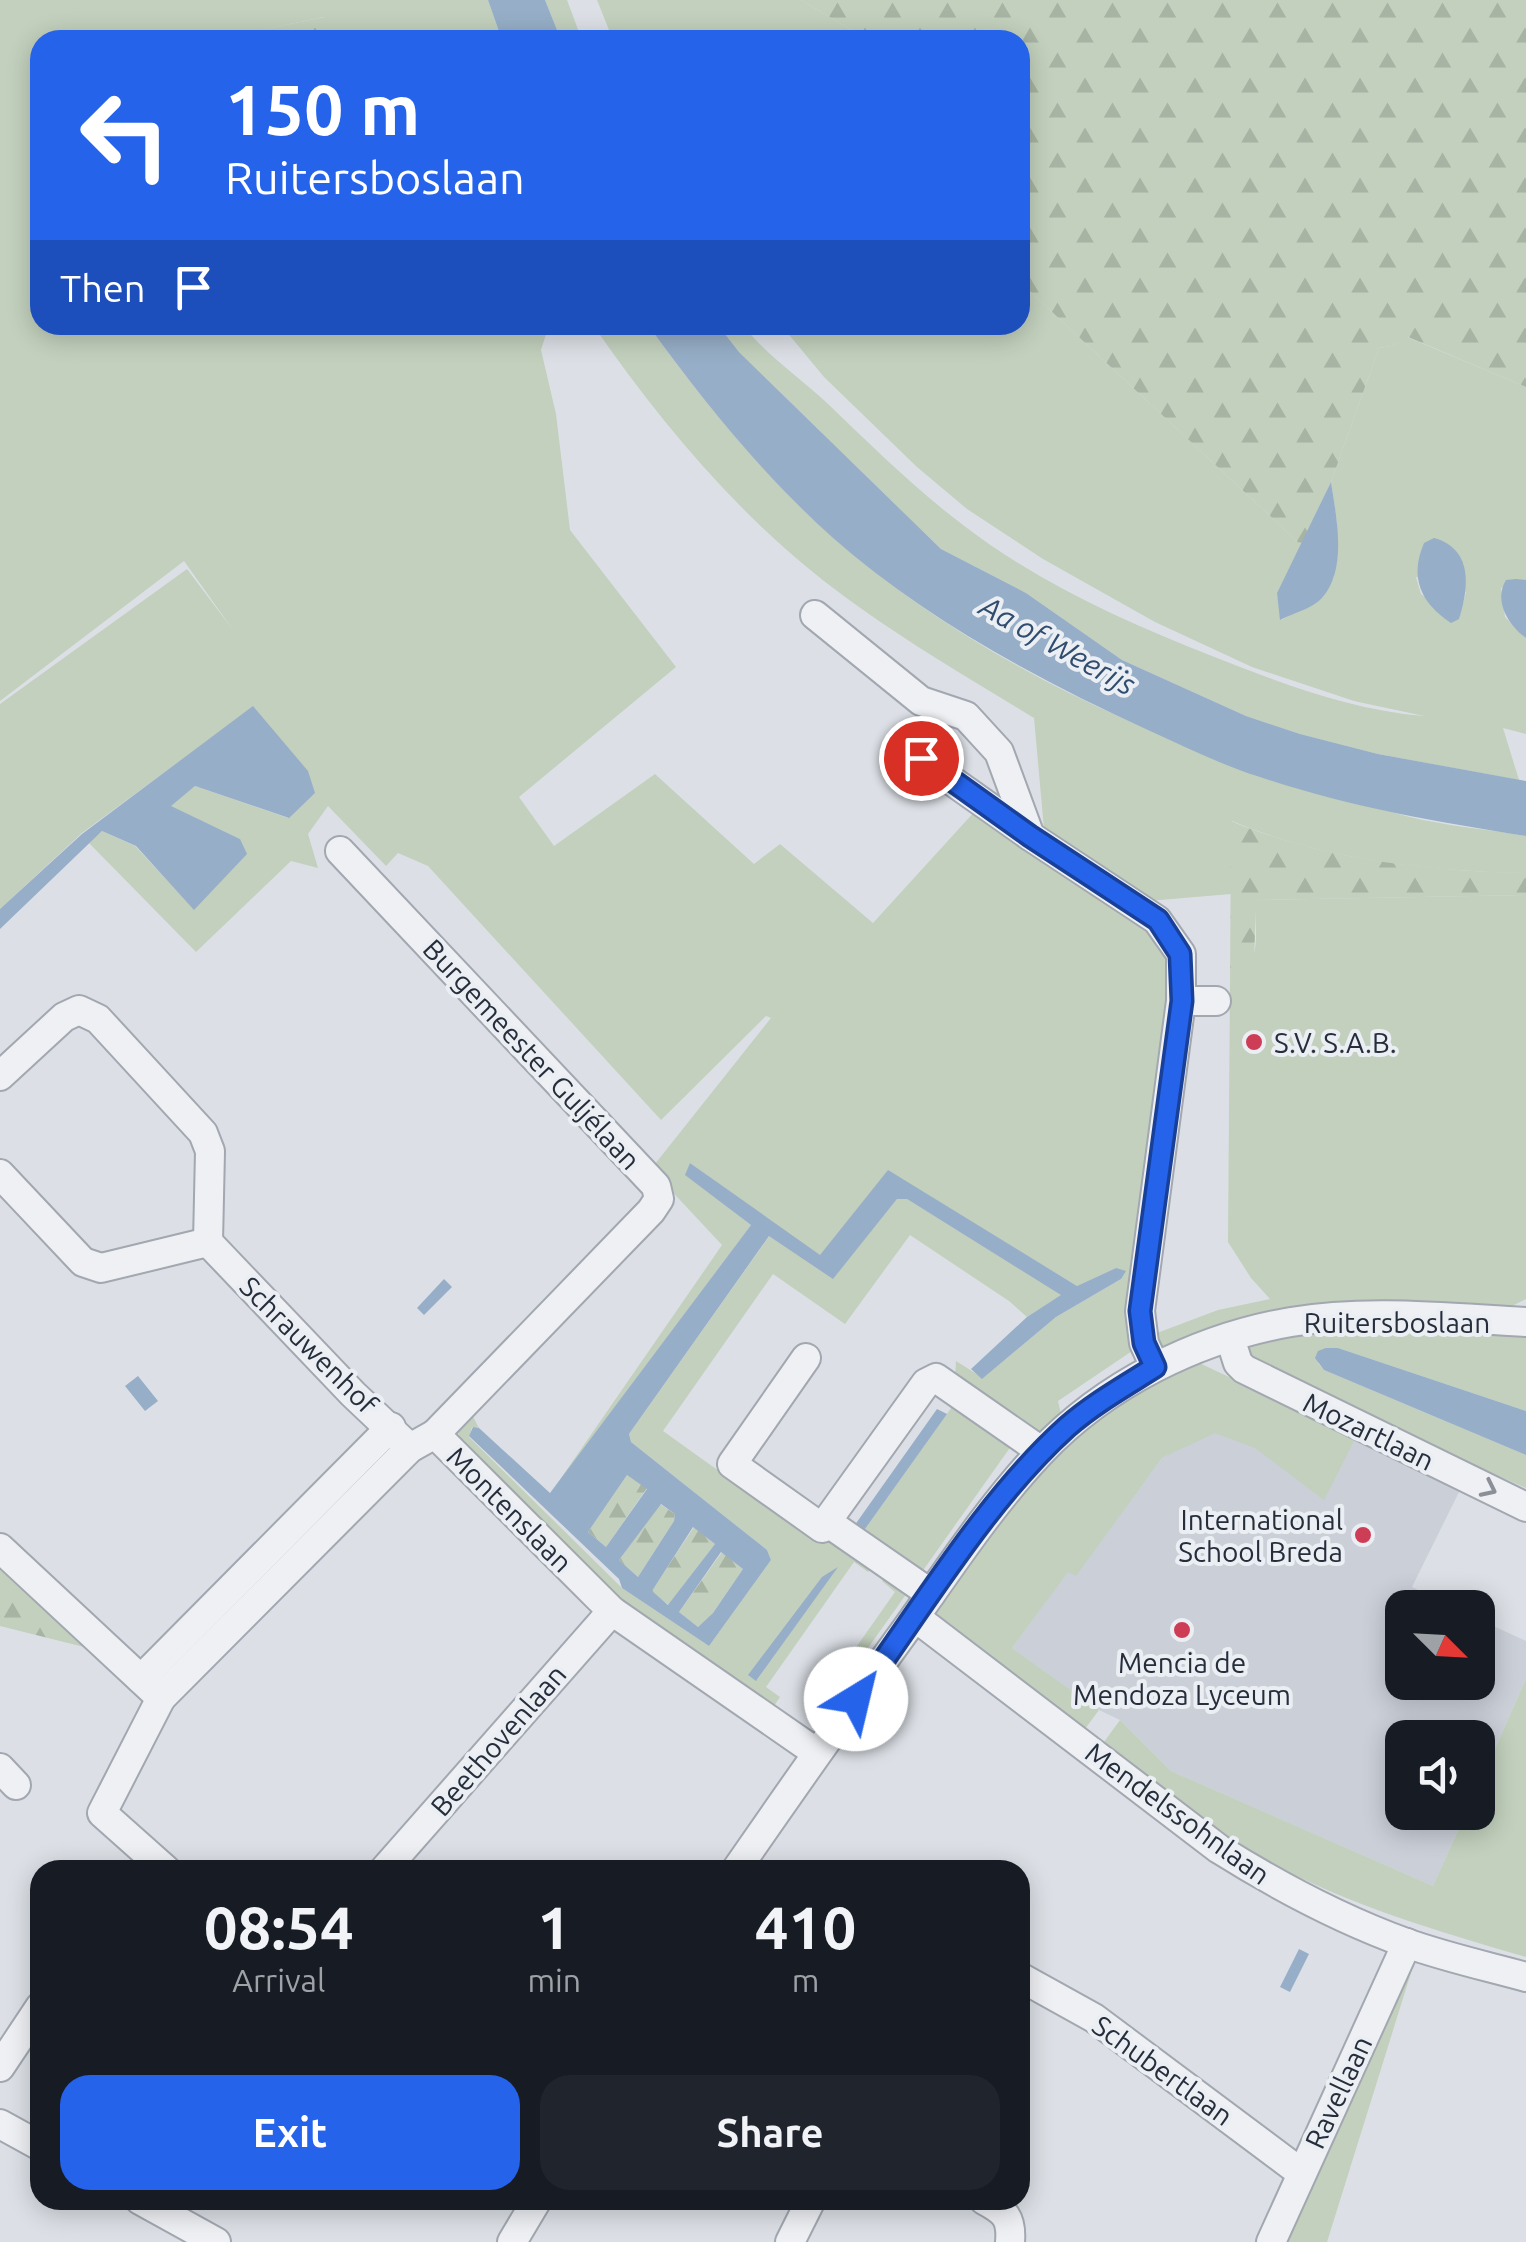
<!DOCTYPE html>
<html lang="en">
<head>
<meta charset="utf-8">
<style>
  body { margin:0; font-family:Ubuntu,sans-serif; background:#20242c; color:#f1f3f6; height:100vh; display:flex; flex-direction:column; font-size:38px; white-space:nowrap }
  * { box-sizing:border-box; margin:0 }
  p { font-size:32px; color:#9ea1a6 }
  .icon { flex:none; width:55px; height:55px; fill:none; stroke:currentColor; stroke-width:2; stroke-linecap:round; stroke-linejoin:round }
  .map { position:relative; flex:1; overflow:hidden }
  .panel { position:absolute; left:30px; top:1860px; width:1000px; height:350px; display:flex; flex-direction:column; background:#171b24; border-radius:30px; box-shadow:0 5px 25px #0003 }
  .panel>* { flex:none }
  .top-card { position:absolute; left:30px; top:30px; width:1000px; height:305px; border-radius:30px; box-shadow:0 5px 25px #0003; background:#2563eb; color:#fff; overflow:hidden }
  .needle { width:65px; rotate:114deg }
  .tools { position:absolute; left:1385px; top:1590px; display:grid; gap:20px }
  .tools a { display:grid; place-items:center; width:110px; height:110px; border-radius:20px; background:#171b24; box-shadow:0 5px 25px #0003; font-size:50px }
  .pin { position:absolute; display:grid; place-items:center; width:85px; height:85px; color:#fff; margin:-42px; border:5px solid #fff; border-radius:50%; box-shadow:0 2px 10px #0007 }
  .me { position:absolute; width:110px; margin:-55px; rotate:36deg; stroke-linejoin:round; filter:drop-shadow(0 0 8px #0008) }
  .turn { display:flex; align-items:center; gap:35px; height:210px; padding:0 30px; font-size:45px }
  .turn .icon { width:130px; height:130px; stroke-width:2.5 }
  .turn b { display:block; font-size:70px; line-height:85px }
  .then { display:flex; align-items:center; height:95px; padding:0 30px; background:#0003; gap:20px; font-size:38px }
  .eta { display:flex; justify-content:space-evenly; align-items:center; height:170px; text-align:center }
  .eta b { font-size:60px; font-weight:700; line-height:70px }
  .cta { display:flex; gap:20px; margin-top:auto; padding:20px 30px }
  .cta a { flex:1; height:115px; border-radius:30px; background:#2563eb; color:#fff; font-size:40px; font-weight:700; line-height:115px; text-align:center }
  .cta a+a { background:#20242c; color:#f1f3f6 }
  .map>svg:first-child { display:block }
  .built { fill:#cacfd8 }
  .grass { fill:#c2d0bd; fill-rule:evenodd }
  .forest { fill:url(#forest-firs) }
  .water { fill:#96aec7; fill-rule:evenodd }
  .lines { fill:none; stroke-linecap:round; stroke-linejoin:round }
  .minor-casing { stroke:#a2a7b0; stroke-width:32 }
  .minor { stroke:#eef0f4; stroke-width:28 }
  .oneway { stroke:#8a8f98 }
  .route-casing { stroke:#184099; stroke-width:25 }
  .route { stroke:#2563eb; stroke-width:18 }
  .poi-dot { fill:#cd3e56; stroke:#ebeff4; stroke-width:4 }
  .labels { text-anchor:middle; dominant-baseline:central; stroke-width:8; stroke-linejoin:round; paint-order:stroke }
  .poi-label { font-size:28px; fill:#262e3c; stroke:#ebeff4; text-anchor:start }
  .street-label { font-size:28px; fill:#262e3c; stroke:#ebeff4 }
  .water-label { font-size:30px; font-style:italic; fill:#304d6f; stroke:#ebeff4 }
</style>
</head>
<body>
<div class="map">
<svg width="1526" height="2242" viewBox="0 0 1526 2242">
  <defs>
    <pattern id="forest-firs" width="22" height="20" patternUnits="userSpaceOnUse" patternTransform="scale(2.5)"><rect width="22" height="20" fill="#c2d0bd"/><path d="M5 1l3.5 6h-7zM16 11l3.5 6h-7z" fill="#a7b3a3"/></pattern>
  </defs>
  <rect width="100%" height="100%" fill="#dce0e6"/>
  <polygon class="built" points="1239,1382 1461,1488 1412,1587 1454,1607 1402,1608 1402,1682 1478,1682 1478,1619 1526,1641 1526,1679 1478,1787 1478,1738 1402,1738 1402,1812 1466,1813 1433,1886 1171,1771 1120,1720 1099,1710 1012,1648 1068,1571 1076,1575 1162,1458 1215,1432"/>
  <g class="grass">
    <polygon points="0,0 488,0 502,40 325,40 324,17 266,29 274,40 40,40 40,325 549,325 541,350 556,414 570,530 676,667 519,797 554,846 655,774 754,864 780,844 873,923 976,810 1152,924 1177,969 1136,1302 1128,1281 1138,1347 1058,1401 1061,1414 1042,1432 955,1379 956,1361 983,1378 1056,1317 1121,1279 1116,1268 1077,1286 888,1171 820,1256 690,1163 686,1175 751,1225 550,1494 722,1245 651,1169 771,1018 766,1016 661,1120 428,866 398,853 386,866 328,806 308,834 318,868 291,861 196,952 89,843 102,831 135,846 194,909 240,839 170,806 195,786 288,818 253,707 82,833 0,909 0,704 187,569 233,630 184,561 0,701"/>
    <polygon points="545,0 567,0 582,40 561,40"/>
    <polygon points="597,0 801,0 868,40 613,40"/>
    <path d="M 1020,282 L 1301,545 L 1277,593 L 1281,620 L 1323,597 L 1334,577 L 1337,523 L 1331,482 L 1379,348 L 1392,346 L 1407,337 L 1526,387 L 1526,580 L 1501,588 L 1505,617 L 1526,638 L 1526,734 L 1503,728 L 1519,780 L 1378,754 L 1300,734 L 1246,716 L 1122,660 L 1026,593 L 941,549 L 739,352 L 718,325 L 743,325 C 766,355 799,377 827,403 C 871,445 914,488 963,525 C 1038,583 1125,622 1212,656 C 1281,683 1349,710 1424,716 L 1354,701 L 1252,667 L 1155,622 L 1043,559 L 967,509 L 917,467 L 824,377 L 781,325 L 1020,325 ZM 1416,577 L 1466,592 L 1459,619 L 1421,594 Z"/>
    <path d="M 593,325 L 648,325 C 703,401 762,474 832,536 C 992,678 1202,762 1406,816 C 1445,826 1487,829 1526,836 L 1526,873 C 1426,871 1324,860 1232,821 L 1231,894 L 1148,901 L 1044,829 L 1034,718 C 975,682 915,647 859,607 C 752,532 667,432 593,325 Z"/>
    <path d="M 1526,895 L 1526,1299 L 1506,1309 L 1188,1339 L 1158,1349 L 1149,1336 L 1218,1310 L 1270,1299 L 1251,1278 L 1228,1242 L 1230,983 C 1264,963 1255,936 1255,900 Z"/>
    <path d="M 897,1199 L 907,1199 L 1062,1295 L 1027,1317 L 1009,1301 L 910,1235 L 845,1324 L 773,1274 L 663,1431 L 821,1544 L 828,1539 L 872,1566 L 868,1572 L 854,1562 L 766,1687 L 780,1697 L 772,1709 L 621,1602 L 459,1441 L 458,1426 L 471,1413 L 479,1428 L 472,1427 L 469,1437 L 622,1588 L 709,1646 L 771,1560 L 767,1550 L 631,1442 L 629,1434 L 770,1235 L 833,1278 ZM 836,1569 L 757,1680 L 749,1676 L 749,1674 Z"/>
    <polygon points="1369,1326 1526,1332 1526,1411 1338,1348 1318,1363 1324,1370 1526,1455 1526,1488 1246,1366 1244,1349 1260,1340"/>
    <polygon points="1193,1360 1356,1437 1324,1500 1255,1448 1215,1433 1162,1458 1076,1576 1068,1572 1012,1648 1099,1710 1082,1733 929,1617 1042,1461 1122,1398"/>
    <polygon points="954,1404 1014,1442 919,1576 860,1536"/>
    <polygon points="884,1578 907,1593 816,1721 807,1717 895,1592 882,1581"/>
    <path d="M 1526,1679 L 1526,1957 C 1437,1931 1348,1905 1266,1860 C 1208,1827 1155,1786 1101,1746 L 1120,1720 L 1171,1771 L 1433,1886 L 1466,1813 L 1478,1812 L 1478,1787 Z"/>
    <polygon points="1415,1960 1327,2242 1282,2242 1399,1973"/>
  </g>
  <g class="forest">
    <polygon points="801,0 1526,0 1526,387 1408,337 1392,346 1379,348 1331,482 1301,545 1020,282 1020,40 868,40"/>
    <polygon points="325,17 325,40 274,40 265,29"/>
    <path d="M 1231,821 C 1324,860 1426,871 1526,873 L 1526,895 L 1256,900 L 1254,964 L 1248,973 L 1230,983 Z"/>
    <polygon points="627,1475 647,1488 606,1547 588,1532"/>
    <polygon points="660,1504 675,1514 674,1521 638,1577 619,1560"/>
    <polygon points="694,1527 715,1544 669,1605 651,1592"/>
    <polygon points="722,1552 743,1569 713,1613 698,1627 679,1612"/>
    <polygon points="0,1557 96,1650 0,1626"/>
  </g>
  <g class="water">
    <polygon points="488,0 545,0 561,40 502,40"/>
    <path d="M 648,325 L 718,325 L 739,352 L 941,549 L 1026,593 L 1122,660 L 1246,716 L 1300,734 L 1378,754 L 1526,781 L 1526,836 C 1436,822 1346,806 1260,777 C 1221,765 1184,746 1148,730 C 1036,679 924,618 832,537 C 762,474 703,401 648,325 Z"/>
    <path d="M 1331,482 C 1336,516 1348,569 1322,598 C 1312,609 1293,613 1280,620 L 1277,593 Z"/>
    <path d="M 1434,538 C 1473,549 1469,587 1459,619 L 1451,623 C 1421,603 1409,578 1424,543 Z"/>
    <path d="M 1516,579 L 1526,580 L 1526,638 C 1509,626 1493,601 1506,580 Z"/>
    <polygon points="253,706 308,771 315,793 289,818 195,786 171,806 240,839 247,854 194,910 136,846 102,831 0,929 0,909 82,834"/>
    <path d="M 690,1163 L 820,1255 L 888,1170 L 1077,1286 L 1116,1268 L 1126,1271 L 1121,1279 L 1056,1317 L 982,1379 L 971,1369 L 1027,1317 L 1061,1295 L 907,1199 L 897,1199 L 833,1279 L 769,1236 L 629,1434 L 631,1442 L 767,1550 L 771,1560 L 709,1646 L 622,1588 L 619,1579 L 469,1436 L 473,1427 L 479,1428 L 550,1493 L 751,1225 L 685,1175 ZM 627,1475 L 647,1489 L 606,1547 L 588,1532 ZM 661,1504 L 675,1514 L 674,1521 L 638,1577 L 619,1560 ZM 693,1527 L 715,1544 L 668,1605 L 652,1591 ZM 721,1552 L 743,1569 L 713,1613 L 698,1627 L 679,1612 Z"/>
    <polygon points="444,1279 452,1287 424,1315 417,1308"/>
    <polygon points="1326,1348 1338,1348 1526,1411 1526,1455 1324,1370 1315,1358 1318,1351"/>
    <polygon points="138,1376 158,1401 145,1411 125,1386"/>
    <polygon points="937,1409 947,1414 860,1536 852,1529"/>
    <polygon points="838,1567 756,1681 748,1675 822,1577"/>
    <polygon points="1299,1949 1309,1954 1290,1992 1280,1987"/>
  </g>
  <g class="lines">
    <defs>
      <g id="minor">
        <polyline points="815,615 921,701 966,716 999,752 1030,836"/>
        <polyline points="921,759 1030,836 1157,920 1181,954 1181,1001 1140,1311 1144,1343 1155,1367"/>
        <polyline points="340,851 656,1186 659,1199 651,1211 435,1434"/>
        <polyline points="1181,1001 1216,1001"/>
        <polyline points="0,1076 64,1017 79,1010 98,1019 203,1133 210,1151 208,1242 353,1394 410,1448"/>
        <polyline points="0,1174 83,1262 101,1268 208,1242"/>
        <polyline points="1230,1338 1238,1363 1244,1369 1526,1507"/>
        <polyline points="806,1358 732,1464 822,1528 926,1383 936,1378 1041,1451"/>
        <polyline points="827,1522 931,1594"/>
        <polyline points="0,1548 161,1698 410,1448 435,1434 612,1611 817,1753"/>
        <path d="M 915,1617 L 1219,1849 C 1278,1886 1340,1919 1406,1943 C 1445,1957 1486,1966 1526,1977"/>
        <polyline points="141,1679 391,1427"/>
        <polyline points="161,1698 102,1813 166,1870"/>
        <polyline points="0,1768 16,1785"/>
        <polyline points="384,1870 612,1611"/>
        <path d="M 736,1870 C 792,1789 849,1708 907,1628 C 949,1569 990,1506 1040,1453 C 1105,1384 1198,1338 1291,1322 C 1368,1309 1449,1318 1526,1322"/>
        <polyline points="1020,1977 1094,2018 1300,2172"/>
        <polyline points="0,2067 40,2007"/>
        <polyline points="0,2124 40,2146"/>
        <polyline points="140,2200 216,2242"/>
        <path d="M 984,2200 C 1005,2211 1012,2218 1010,2242"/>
        <polyline points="512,2242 537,2200"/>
        <polyline points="790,2242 811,2200"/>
        <polyline points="1271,2242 1407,1943"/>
      </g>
    </defs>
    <use href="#minor" class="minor-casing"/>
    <use href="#minor" class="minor"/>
  </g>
  <defs><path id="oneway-chevron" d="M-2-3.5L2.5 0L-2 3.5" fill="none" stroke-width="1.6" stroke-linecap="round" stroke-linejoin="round" transform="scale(2.5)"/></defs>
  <use class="oneway" href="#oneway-chevron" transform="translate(1489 1489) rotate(26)"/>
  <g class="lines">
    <defs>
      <path id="route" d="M 856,1699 C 921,1610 985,1501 1067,1427 C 1093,1404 1125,1386 1155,1367 L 1144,1343 L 1140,1311 L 1182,1001 L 1180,954 L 1158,920 L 1030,836 L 921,758"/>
    </defs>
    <use href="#route" class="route-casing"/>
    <use href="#route" class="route"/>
  </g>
  <g class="poi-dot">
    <circle cx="1254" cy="1042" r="10"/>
    <circle cx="1363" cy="1535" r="10"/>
    <circle cx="1182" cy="1630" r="10"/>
  </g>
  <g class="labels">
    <g class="poi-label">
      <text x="1274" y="1042">S.V. S.A.B.</text>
      <text x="1343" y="1519" text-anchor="end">International<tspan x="1343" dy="32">School Breda</tspan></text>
      <text x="1182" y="1662" text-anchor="middle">Mencia de<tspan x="1182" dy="32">Mendoza Lyceum</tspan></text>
    </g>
    <g class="street-label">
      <text transform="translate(532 1054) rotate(47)">Burgemeester Guljélaan</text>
      <text x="1397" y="1322">Ruitersboslaan</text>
      <text transform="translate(309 1345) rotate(45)">Schrauwenhof</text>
      <text transform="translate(1369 1431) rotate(26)">Mozartlaan</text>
      <text transform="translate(510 1509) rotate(45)">Montenslaan</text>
      <text transform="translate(498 1740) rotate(-49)">Beethovenlaan</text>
      <text transform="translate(1178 1813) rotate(36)">Mendelssohnlaan</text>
      <text transform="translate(1163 2070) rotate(36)">Schubertlaan</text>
      <text transform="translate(1338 2092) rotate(-65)">Ravellaan</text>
    </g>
    <g class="water-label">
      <text transform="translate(1058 645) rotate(29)">Aa of Weerijs</text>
    </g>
  </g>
</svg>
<div class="tools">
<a><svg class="needle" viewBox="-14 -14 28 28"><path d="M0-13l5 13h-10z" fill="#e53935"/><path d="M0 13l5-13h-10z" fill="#9ea1a6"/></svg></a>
<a><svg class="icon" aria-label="sound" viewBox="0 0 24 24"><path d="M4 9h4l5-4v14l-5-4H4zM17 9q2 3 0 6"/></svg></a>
</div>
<div class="pin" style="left:921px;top:758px;background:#d93025"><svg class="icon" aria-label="arrive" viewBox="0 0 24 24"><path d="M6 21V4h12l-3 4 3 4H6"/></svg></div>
<svg class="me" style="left:856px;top:1699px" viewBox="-20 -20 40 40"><circle r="19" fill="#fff"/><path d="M0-13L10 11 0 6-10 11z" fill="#2563eb"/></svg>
<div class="top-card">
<div class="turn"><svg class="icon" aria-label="left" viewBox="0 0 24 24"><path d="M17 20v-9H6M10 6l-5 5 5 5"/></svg><div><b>150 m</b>Ruitersboslaan</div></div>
<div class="then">Then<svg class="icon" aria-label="arrive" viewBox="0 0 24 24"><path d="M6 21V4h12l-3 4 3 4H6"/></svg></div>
</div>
<section class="panel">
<div class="eta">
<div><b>08:54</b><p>Arrival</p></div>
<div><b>1</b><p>min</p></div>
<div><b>410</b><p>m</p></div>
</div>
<div class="cta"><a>Exit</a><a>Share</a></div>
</section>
</div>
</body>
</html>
